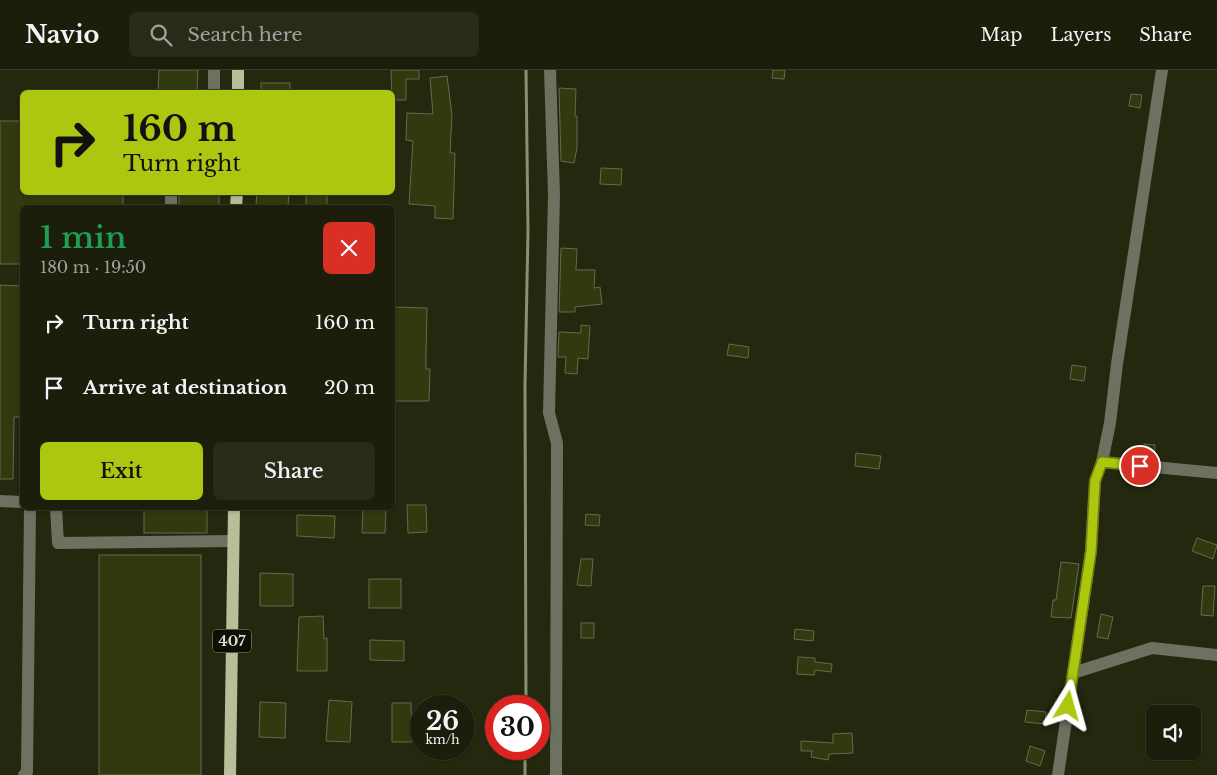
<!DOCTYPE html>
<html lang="en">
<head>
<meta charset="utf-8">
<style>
  body { margin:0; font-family:"Libre Baskerville",serif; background:#272b18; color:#f1f3f6; height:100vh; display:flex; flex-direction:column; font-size:19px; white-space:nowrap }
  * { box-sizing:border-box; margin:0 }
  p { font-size:16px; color:#9fa29c }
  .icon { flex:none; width:28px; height:28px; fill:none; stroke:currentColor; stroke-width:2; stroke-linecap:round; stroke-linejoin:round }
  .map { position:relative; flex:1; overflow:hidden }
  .sheet { position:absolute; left:20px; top:135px; width:375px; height:305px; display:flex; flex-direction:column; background:#1a1e0a; border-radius:8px; box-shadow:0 1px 4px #0004,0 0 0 1px #383c2b }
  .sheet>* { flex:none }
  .hud { position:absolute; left:20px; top:20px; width:375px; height:105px; border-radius:8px; box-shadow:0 1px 4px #0004,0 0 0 1px #383c2b; background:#adc60f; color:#111; overflow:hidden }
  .tools { position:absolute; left:1146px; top:635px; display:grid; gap:10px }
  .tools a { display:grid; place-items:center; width:55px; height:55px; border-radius:8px; background:#1a1e0a; box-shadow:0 1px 4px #0004,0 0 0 1px #383c2b; font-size:25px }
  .speed { position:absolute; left:410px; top:625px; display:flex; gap:10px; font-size:25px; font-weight:700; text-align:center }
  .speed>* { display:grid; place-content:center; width:65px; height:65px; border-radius:50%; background:#1a1e0a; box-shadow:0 1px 4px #0004,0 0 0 1px #383c2b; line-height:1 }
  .speed small { font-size:12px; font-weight:400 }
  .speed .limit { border:8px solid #d22; background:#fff; color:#111 }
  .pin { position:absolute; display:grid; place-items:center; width:42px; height:42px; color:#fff; margin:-21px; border:2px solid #fff; border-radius:50%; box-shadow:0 1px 5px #0007 }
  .me { position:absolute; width:55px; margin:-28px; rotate:8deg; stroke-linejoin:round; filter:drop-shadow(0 0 4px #0008) }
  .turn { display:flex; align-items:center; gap:18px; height:105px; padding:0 20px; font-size:22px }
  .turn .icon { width:65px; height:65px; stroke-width:2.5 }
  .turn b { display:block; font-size:35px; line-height:42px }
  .round { display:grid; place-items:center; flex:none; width:52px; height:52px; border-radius:8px; background:#272b18 }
  .headline { display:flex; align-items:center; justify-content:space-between; height:85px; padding:0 20px }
  h1 { font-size:30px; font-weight:600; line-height:38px; color:#1e9e55 }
  .cta { display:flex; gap:10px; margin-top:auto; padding:10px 20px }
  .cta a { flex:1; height:58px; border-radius:8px; background:#adc60f; color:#111; font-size:20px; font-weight:600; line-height:58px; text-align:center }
  .cta a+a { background:#272b18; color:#f1f3f6 }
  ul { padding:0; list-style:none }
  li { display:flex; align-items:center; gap:15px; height:65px; padding:0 20px }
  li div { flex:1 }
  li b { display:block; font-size:19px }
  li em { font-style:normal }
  header { display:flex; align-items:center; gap:30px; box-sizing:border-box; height:70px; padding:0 25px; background:#1a1e0a; border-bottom:1px solid #383c2b }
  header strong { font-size:24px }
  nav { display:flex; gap:28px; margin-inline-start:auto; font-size:18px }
  .search { width:350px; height:45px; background:#272b18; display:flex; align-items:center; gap:12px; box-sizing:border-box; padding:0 18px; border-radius:8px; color:#9fa29c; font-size:19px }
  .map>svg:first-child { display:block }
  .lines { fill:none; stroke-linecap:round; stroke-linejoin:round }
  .stream { stroke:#8a916f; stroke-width:3 }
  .building { fill:#31390e; stroke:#646b4f }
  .minor { stroke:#6d715f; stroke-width:12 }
  .major { stroke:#b6bf98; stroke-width:12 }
  .route-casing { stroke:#70810a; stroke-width:12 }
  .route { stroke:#adc60f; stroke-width:9 }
  .labels { text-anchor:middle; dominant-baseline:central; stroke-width:4; stroke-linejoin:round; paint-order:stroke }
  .shield { fill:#0d0f05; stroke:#9da192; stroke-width:1 }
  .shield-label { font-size:14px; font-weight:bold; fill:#dbdfcf }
</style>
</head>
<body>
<header>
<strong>Navio</strong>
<div class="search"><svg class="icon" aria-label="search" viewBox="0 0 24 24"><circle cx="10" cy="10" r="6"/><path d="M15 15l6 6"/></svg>Search here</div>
<nav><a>Map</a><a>Layers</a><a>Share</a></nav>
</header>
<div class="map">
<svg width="1217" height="705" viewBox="0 0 1217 705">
  <rect width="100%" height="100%" fill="#23280e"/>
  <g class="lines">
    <g class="stream">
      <polyline points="526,636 525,316 528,160 526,0"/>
      <polyline points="525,705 525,679"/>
    </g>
  </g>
  <g class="building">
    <polygon points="159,0 198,0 197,22 158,22"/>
    <polygon points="391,0 419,0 419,9 406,9 406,30 392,30"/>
    <polygon points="773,0 785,0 784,9 772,8"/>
    <polygon points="447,6 452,45 450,83 455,83 453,149 435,148 435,136 409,134 413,71 406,70 407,43 433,44 430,8"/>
    <rect x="261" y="13" width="29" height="9"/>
    <polygon points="559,18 576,19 575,46 577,46 577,78 574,93 561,91"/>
    <polygon points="1131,24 1142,25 1140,38 1129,36"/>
    <polygon points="0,51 22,51 22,122 123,122 123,138 22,138 22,194 0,194"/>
    <polygon points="601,98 622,99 621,115 600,114"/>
    <rect x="179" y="122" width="40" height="16"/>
    <polygon points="257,122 289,122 288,136 256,135"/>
    <rect x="306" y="124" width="21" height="14"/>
    <polygon points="561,178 577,179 576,200 595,200 594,218 600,217 602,234 575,237 575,242 559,242"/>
    <polygon points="0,215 22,216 22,347 14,347 13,409 0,409"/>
    <polygon points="392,237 427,238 426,283 426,299 430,299 429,331 392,331"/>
    <polygon points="581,255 590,256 588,289 578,288 577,304 565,303 566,287 558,287 559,262 581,263"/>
    <polygon points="729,274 749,277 748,288 727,285"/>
    <polygon points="1072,295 1086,297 1084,311 1070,309"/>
    <polygon points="1144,374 1155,375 1154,389 1142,388"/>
    <polygon points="856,383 881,386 879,399 855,396"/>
    <polygon points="407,435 426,435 427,462 408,463"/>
    <rect x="144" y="438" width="63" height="25"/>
    <polygon points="363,438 386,438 385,463 362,463"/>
    <polygon points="586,444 600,445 599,456 585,455"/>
    <polygon points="297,445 335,446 334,468 297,466"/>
    <polygon points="1197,468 1217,475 1213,489 1192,481"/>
    <rect x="99" y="485" width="102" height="220"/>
    <polygon points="581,489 593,489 591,516 577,515"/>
    <polygon points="1061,492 1079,494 1071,548 1051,547 1053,530 1056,530"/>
    <polygon points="260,503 293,504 293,536 260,536"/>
    <rect x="369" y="509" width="32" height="29"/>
    <polygon points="1203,516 1215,516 1213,546 1201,545"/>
    <polygon points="1101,544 1113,547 1108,569 1097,567"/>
    <polygon points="323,546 324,569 327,568 327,601 297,601 299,547"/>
    <rect x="581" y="553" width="13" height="15"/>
    <polygon points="795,559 814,561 813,571 794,569"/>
    <polygon points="370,570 404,571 404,591 370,590"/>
    <polygon points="798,587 815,588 815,592 832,594 831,602 815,600 814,605 797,604"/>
    <polygon points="329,630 352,632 350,672 326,671"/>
    <polygon points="260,632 286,633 285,668 259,667"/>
    <polygon points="392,633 411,633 412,672 392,672"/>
    <polygon points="1027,640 1046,642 1045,654 1025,652"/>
    <polygon points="852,663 853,683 829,684 828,690 811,687 812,681 801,681 801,671 833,673 833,664"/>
    <polygon points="1030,676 1045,681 1040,696 1026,691"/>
  </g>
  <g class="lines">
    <g class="minor">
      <polyline points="550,0 554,125 549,343 557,373 556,705"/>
      <polyline points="214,22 214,0"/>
      <polyline points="171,138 171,122"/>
      <polyline points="1102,392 1217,403"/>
      <polyline points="0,431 22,432"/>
      <polyline points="56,438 58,473 233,471"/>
      <polyline points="1073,603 1152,578 1217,585"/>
      <polyline points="24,705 27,702 30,438"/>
      <polyline points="1058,705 1091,481 1095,411 1102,392 1110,353 1117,294 1162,0"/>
    </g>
    <g class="major">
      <polyline points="238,22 238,0"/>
      <polyline points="236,138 237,122"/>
      <polyline points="230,705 234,438"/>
    </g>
  </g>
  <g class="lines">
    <defs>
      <polyline id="route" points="1068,636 1091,481 1095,411 1102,392 1140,396"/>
    </defs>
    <use href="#route" class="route-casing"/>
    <use href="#route" class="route"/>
  </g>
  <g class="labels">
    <rect class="shield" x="213" y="559.5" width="38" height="23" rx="4"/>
    <g class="shield-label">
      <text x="232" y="571">407</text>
    </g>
  </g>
</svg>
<div class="tools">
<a><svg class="icon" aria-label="sound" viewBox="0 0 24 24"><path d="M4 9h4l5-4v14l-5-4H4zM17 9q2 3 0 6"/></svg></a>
</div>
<div class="speed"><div>26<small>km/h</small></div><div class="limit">30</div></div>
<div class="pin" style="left:1140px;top:396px;background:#d93025"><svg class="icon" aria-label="arrive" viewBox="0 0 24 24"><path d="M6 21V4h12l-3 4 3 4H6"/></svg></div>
<svg class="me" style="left:1068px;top:636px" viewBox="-20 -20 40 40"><path d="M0-17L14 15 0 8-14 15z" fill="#adc60f" stroke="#fff" stroke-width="4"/></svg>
<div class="hud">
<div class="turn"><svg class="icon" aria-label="right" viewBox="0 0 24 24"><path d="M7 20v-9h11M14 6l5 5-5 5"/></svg><div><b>160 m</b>Turn right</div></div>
</div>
<section class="sheet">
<div class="headline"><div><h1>1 min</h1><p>180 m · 19:50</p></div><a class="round" style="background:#d93025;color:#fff"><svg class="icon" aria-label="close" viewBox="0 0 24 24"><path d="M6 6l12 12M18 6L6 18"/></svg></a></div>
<ul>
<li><svg class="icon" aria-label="right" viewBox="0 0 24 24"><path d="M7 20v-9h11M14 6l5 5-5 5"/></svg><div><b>Turn right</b></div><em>160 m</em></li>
<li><svg class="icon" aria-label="arrive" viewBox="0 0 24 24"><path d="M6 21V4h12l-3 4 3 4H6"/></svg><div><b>Arrive at destination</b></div><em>20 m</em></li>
</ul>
<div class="cta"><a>Exit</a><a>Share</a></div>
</section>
</div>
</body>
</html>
